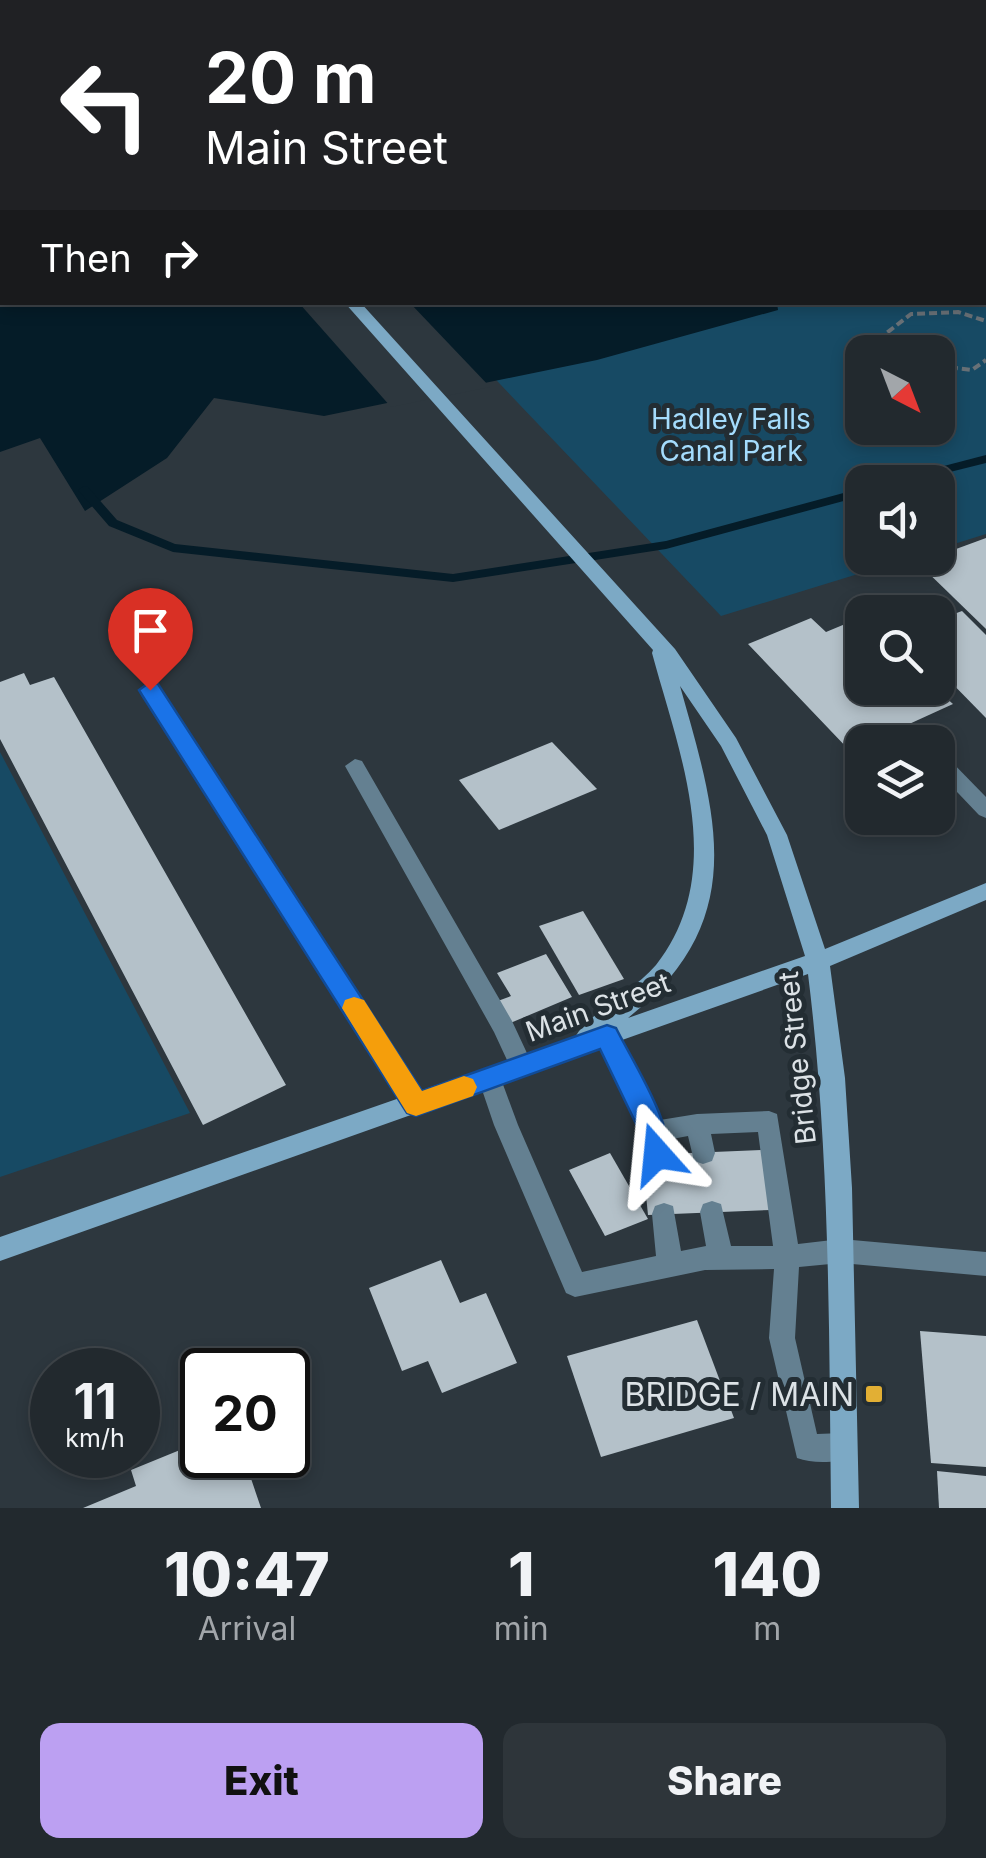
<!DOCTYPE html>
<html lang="en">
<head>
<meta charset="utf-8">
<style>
  body { margin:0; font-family:Inter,sans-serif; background:#2e353a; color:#f1f3f6; height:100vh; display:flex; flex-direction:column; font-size:38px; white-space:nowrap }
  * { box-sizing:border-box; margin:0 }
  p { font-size:32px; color:#a2a6aa }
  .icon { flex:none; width:55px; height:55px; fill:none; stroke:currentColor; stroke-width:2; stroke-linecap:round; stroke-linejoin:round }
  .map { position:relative; height:1508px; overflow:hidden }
  .sheet { display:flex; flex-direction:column; background:#22292e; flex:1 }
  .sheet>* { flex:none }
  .top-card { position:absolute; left:0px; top:0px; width:988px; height:305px; box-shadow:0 5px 15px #0003,0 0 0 2px #3f454a; background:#202124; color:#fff; overflow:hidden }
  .needle { width:65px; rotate:138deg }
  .tools { position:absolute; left:845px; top:335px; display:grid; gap:20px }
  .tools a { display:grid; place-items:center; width:110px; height:110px; border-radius:20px; background:#22292e; box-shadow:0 5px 15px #0003,0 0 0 2px #3f454a; font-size:50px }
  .speed { position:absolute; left:30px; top:1348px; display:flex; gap:20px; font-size:50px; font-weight:700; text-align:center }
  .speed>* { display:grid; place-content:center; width:130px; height:130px; border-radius:50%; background:#22292e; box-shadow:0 5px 15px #0003,0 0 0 2px #3f454a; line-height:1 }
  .speed small { font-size:25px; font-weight:400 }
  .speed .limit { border:5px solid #111; border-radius:15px; background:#fff; color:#111 }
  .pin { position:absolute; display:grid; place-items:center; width:85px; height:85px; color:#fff; margin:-102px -42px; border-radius:50% 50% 50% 0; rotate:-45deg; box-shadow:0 0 10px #0007 }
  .pin .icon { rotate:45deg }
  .me { position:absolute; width:110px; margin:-55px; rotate:342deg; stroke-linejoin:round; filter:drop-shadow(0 0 8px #0008) }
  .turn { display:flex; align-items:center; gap:35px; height:210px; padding:0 40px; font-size:45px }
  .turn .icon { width:130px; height:130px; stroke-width:2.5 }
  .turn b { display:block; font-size:70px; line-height:85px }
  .then { display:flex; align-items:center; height:95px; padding:0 40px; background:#0003; gap:20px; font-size:38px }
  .eta { display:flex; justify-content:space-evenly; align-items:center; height:170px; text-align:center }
  .eta b { font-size:60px; font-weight:800; line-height:70px }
  .action { display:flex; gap:20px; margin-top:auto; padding:20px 40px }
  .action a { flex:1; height:115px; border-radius:20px; background:#bca0f2; color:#111; font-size:40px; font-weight:800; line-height:115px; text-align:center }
  .action a+a { background:#2e353a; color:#f1f3f6 }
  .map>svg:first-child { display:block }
  .green { fill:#174a64; fill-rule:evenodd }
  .water { fill:#051c28 }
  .pier { fill:#2d373e }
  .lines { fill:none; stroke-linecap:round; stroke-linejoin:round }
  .stream { fill:#051c28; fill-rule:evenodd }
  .building { fill:#b4c1c9 }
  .path { stroke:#697177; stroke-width:4; stroke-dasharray:8 4; stroke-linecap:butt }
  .lane { fill:#648091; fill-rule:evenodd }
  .secondary { fill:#7ca9c5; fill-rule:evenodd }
  .route { fill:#1a73e8; stroke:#114b97; stroke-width:2.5 }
  .slow { fill:#f59e0b }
  .poi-dot { fill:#e2af34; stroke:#232d33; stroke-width:4 }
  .labels { text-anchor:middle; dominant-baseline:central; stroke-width:10; stroke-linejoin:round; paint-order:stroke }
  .park-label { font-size:28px; fill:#a4dcfd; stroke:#232d33 }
  .street-label { font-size:28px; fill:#dce2e6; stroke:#232d33 }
  .near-poi-label { font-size:32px; fill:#dce2e6; stroke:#232d33; text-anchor:end }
</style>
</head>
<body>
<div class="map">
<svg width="986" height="1508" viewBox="0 0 986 1508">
  <rect width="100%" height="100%" fill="#2d373e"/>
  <g class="green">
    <path d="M 986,204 L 986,534 L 938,549 L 938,482 L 862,482 L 862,558 L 910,558 L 721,616 L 439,320 L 500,302 L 985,302 ZM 862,352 L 938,352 L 938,428 L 862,428 Z"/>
    <polygon points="0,752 190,1113 0,1177"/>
  </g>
  <g class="water">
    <polygon points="678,0 986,0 986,238 985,2 670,2"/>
    <polygon points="0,122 2,302 777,303 778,310 597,360 324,416 214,398 167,458 85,511 40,438 0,452"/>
  </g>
  <polygon class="pier" points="299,303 410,303 490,387 391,407"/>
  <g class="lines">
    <g class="stream">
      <polygon points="986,455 986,463 910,482 892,482 894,479"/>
      <polygon points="84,486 88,487 117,520 175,544 453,574 666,541 862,488 862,496 666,549 453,582 173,552 109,526 78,490"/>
    </g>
  </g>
  <g class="building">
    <polygon points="986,538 986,629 918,563"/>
    <polygon points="962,611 986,635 986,718 938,669 938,620"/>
    <polygon points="862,617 862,688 935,688 953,704 850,751 748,644 811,618 826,632"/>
    <polygon points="24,673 30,685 54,677 286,1085 203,1125 0,739 0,682"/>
    <polygon points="552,742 597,789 499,830 459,780"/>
    <polygon points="583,911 624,979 579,995 539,926"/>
    <polygon points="546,954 572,997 508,1024 495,1002 511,996 497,973"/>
    <polygon points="761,1150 771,1210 648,1215 642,1155"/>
    <polygon points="610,1153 648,1219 605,1236 569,1170"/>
    <polygon points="441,1260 460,1303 486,1293 517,1363 442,1393 428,1361 402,1371 369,1288"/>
    <polygon points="697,1320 734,1418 601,1457 567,1356"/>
    <polygon points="920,1331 986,1336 986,1467 931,1463"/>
    <polygon points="202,1441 202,1455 243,1455 261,1508 83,1508 136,1486 131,1470"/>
    <polygon points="937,1471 986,1476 986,1508 939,1508"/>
  </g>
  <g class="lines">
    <g class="path">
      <polyline points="894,352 884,335 911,314 958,312 986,321"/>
      <polyline points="938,366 972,370 986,360"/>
    </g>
    <g class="lane">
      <polygon points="150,683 157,685 425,1098 429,1105 425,1112 417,1115 409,1112 143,695 140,690"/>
      <polygon points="938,753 945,755 986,797 986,818 979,815 938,772"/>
      <polygon points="355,759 362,761 512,1021 533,1066 529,1073 521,1076 513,1073 494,1032 345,766"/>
      <path d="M 607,1026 L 615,1029 L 660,1120 L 697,1114 L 769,1111 L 777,1114 L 798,1244 L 841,1239 L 986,1252 L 986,1276 L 841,1263 L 799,1267 L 795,1338 L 817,1434 L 843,1433 L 853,1437 L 857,1447 L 853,1457 C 837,1463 813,1464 797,1458 L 769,1338 L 774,1269 L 705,1270 L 575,1297 L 566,1293 L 494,1125 L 478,1078 L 482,1071 L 490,1068 L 498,1071 L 518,1125 L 582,1272 L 656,1256 L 652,1214 L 655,1206 L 664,1203 L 673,1206 L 681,1251 L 706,1246 L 700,1212 L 703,1204 L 712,1201 L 721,1204 L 731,1246 L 773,1246 L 758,1132 L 711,1134 L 715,1153 L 712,1161 L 703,1164 L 694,1161 L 688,1136 L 667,1140 L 669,1154 L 666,1162 L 657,1165 L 648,1162 L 642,1132 L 596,1036 L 599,1029 Z"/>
    </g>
    <g class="secondary">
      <polygon points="71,0 85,0 86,2 73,2"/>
      <path d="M 344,302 L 360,302 L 675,649 L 736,738 L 787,835 L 825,949 L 986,883 L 986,900 L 830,966 L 845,1078 L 852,1188 L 859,1508 L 831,1508 C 829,1329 830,1151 808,974 L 0,1261 L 0,1237 L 575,1037 C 590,1012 634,991 656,965 C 729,872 679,753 652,653 L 653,650 ZM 680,686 L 721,746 L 767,835 L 805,956 L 628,1018 C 751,920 717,817 680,686 Z"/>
    </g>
  </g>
  <path class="route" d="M 150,682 L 158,684 L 422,1091 L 607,1025 L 616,1028 C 630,1057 680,1134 666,1163 L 657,1166 L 647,1163 L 640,1132 L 600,1049 L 416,1116 L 407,1113 L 142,695 L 139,690 Z"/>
  <polygon class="slow" points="354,997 364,1000 422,1091 464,1076 473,1079 477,1087 473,1096 416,1116 407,1113 342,1008 345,1000"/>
  <rect class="poi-dot" x="864" y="1384" width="20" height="20" rx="5"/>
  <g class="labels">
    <g class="park-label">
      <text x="731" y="419">Hadley Falls<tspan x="731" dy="32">Canal Park</tspan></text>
    </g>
    <g class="street-label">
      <text transform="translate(598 1007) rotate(-20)">Main Street</text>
      <text transform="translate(797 1058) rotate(-96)">Bridge Street</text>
    </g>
    <g class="near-poi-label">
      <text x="854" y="1394">BRIDGE / MAIN</text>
    </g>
  </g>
</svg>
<div class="tools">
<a><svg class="needle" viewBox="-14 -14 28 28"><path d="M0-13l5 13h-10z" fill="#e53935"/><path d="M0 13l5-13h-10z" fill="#a2a6aa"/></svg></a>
<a><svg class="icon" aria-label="sound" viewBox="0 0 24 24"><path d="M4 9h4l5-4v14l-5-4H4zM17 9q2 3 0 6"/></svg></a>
<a><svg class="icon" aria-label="search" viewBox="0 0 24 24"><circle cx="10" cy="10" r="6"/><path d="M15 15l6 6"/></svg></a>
<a><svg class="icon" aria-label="layers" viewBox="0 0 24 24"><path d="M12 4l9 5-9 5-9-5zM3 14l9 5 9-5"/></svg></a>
</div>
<div class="speed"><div>11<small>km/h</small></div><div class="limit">20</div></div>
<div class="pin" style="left:150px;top:690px;background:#d93025"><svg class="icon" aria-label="arrive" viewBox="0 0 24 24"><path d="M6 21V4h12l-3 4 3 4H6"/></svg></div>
<svg class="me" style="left:657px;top:1154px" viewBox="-20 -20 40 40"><path d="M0-17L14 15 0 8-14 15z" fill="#1a73e8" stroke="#fff" stroke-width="4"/></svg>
<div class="top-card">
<div class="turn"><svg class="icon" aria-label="left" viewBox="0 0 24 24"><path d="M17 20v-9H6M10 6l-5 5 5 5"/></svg><div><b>20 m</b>Main Street</div></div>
<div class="then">Then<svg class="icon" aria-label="right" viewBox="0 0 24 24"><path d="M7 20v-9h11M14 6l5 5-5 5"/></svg></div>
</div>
</div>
<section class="sheet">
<div class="eta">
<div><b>10:47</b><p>Arrival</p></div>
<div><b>1</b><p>min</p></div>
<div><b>140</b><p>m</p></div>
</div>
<div class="action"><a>Exit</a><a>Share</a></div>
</section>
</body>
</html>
